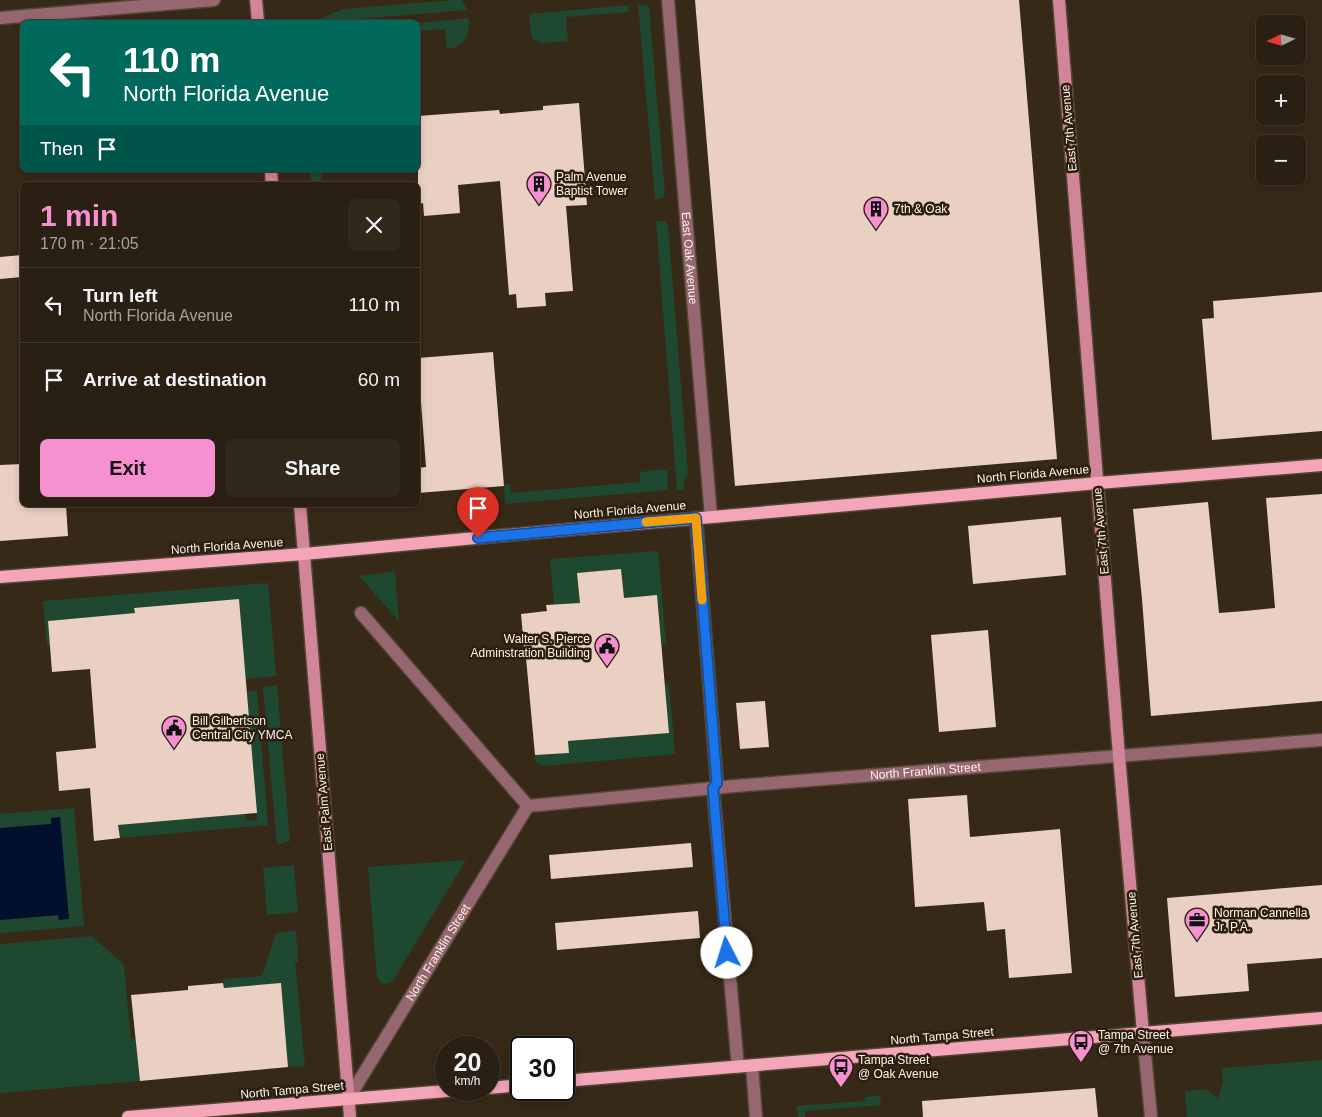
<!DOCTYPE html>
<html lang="en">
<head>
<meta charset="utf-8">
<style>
  body { margin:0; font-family:Helvetica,sans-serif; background:#31271b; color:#f1f3f6; height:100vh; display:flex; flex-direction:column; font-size:19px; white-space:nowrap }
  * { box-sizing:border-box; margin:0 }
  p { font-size:16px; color:#a5a29f }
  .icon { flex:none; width:28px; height:28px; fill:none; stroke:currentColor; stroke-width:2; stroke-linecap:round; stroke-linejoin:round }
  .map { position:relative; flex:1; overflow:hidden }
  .details { position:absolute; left:20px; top:182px; width:400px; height:325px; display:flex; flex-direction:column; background:#291f12; border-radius:8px; box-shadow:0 2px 8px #0003,0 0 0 1px #453d32 }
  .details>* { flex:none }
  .top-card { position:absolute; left:20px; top:20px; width:400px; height:152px; border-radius:8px; box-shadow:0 2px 8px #0003,0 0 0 1px #453d32; background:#00695c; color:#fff; overflow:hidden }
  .needle { width:32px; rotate:265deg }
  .buttons { position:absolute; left:1256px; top:15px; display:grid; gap:10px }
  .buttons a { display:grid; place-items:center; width:50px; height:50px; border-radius:8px; background:#291f12; box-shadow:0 2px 8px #0003,0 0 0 1px #453d32; font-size:25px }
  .speed { position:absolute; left:435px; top:1036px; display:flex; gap:10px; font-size:25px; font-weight:700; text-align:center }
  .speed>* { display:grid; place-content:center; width:65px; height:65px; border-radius:50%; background:#291f12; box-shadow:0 2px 8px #0003,0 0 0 1px #453d32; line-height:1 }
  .speed small { font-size:12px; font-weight:400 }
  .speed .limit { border:2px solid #111; border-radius:8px; background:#fff; color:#111 }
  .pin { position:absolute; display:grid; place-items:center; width:42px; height:42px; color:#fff; margin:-51px -21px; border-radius:50% 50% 50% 0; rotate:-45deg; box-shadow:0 0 5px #0007 }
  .pin .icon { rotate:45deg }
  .me { position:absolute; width:55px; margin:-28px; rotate:355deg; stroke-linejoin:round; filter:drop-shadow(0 0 4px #0008) }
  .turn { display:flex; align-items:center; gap:18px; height:105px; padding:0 20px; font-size:22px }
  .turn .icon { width:65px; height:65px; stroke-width:2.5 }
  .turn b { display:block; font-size:35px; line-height:42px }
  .then { display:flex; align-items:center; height:48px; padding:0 20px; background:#0003; gap:10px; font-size:19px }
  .round { display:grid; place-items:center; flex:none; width:52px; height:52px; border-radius:8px; background:#31271b }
  .overview { display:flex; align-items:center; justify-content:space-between; height:85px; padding:0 20px }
  h1 { font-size:30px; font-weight:800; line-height:38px; color:#f690d0 }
  .primary-button { display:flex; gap:10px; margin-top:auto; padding:10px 20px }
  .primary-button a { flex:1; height:58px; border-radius:8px; background:#f690d0; color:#111; font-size:20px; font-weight:800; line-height:58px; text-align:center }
  .primary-button a+a { background:#31271b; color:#f1f3f6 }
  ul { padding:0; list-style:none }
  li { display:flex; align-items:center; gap:15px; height:75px; padding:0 20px; border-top:1px solid #453d32 }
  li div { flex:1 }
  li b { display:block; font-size:19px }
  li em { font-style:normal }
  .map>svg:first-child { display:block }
  .green { fill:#1f4831 }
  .water { fill:#00102d }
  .building { fill:#eacfc3 }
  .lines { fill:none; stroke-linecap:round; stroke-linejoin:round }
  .street-casing { stroke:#534535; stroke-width:15 }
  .secondary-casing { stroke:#534535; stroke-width:15 }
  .primary-casing { stroke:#534535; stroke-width:15 }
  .street { stroke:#966671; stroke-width:12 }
  .secondary { stroke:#d18599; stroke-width:12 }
  .primary { stroke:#f4a5b8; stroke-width:12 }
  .route-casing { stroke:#114b97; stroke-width:12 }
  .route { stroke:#1a73e8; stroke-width:9 }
  .slow { stroke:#f59e0b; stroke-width:9 }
  .labels { text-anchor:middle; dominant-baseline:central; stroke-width:5; stroke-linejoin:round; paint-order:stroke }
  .street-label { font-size:12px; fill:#fdf3e9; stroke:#2d1f0f }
  .poi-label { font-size:12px; fill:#fdf3e9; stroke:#2d1f0f; text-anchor:start }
</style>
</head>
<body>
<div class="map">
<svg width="1322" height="1117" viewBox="0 0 1322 1117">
  <rect width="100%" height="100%" fill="#372918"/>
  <g class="green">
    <polygon points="453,0 462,0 467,10 324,22 311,22 344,9"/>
    <polygon points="638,4 649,6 665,194 662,198 655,199"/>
    <polygon points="628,5 629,12 566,17 568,41 542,43 532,39 529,14"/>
    <path d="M 469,18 C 470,35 464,48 447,49 L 445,29 L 418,31 L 418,23 Z"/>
    <polygon points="310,170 321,170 322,185 311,185"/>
    <polygon points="656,221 664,221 668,225 688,473 684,483 684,490 677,491"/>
    <polygon points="667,469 668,490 505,504 504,485 510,484 511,493 640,482 640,472"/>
    <polygon points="658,551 666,645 662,645 657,595 624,598 621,569 578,573 580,603 554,605 550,559"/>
    <polygon points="395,571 399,621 359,576"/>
    <polygon points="268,583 276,676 245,679 239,599 135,608 135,619 126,614 48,621 50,646 47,646 43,601"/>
    <polygon points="669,683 675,754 544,766 535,762 535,755 569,753 568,741 669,733 665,684"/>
    <polygon points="277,685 290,841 277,845 263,687"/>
    <polygon points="257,691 268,825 120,838 118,825 246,814 247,821 257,820 246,692"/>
    <polygon points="74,808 84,926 0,933 0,920 58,915 51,824 0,828 0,814"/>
    <polygon points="466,860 392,982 384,984 380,982 377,977 368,867"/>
    <polygon points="294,865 298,912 267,915 263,868"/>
    <polygon points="296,931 298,962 295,962 305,1066 288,1067 281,984 224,988 223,979 262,976 276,933"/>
    <polygon points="92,936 124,965 131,1039 136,1039 140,1081 0,1093 0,944"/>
    <polygon points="1322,1060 1322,1117 1187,1117 1185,1091 1206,1089 1218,1098 1223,1081 1222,1068"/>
    <polygon points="880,1096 881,1105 805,1111 805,1117 798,1117 797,1106 865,1101 865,1097"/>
  </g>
  <polygon class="water" points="60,817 69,919 59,920 58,915 0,920 0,828 51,824 51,818"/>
  <g class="building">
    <polygon points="695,0 1019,0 1057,459 735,486"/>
    <polygon points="579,103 587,205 566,206 573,291 545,293 546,306 517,308 516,294 509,295 500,181 458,185 460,213 424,216 423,203 418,204 418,116 499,110 500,114 543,110 543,106"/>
    <polygon points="22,255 22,277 0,279 0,257"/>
    <polygon points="1322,292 1322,431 1212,440 1202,319 1214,318 1213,301"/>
    <polygon points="493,352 504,486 418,493 418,468 426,467 421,402 418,402 418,358"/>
    <polygon points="22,464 22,505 66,505 68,536 0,541 0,465"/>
    <polygon points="1322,494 1322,701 1151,716 1142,599 1133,509 1208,502 1219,613 1245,611 1275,608 1266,498"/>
    <polygon points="1061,517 1066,575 973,584 968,526"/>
    <polygon points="621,569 624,598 657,595 669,733 568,741 569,753 535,755 526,658 525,658 521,614 547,611 546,605 580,603 577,573"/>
    <polygon points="239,599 257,813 118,825 120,838 94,841 90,788 59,791 56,752 96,748 90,669 52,672 48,621 135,613 134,608"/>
    <polygon points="988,630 996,727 939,732 931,635"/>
    <polygon points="765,701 769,747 740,749 736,703"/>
    <polygon points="967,795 970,837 1060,829 1072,973 1009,978 1005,929 987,931 984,902 915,907 908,799"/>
    <polygon points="691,843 693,867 551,879 549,855"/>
    <polygon points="1322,885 1322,958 1247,964 1249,991 1175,997 1167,898"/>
    <polygon points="698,911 700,938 557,950 555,923"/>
    <polygon points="223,983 224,988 281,983 288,1067 140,1081 131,995 188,990 188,986"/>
    <polygon points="1095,1088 1098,1117 923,1117 922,1101"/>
  </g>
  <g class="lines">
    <defs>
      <g id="street">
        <path id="s1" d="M 668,0 L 711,517"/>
        <polyline points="0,18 214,0"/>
        <polyline points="696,518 717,783 713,788 738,1067"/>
        <polyline points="361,613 528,806"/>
        <path id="s2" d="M 528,806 L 735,786 L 1322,740"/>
        <polyline points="1143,1033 1151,1117"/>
        <polyline points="752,1066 756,1117"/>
        <path id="s3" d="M 348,1099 L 528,806"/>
      </g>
      <g id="secondary">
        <polyline points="256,0 258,22"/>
        <polyline points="1059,0 1119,756 1143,1033"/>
        <polyline points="271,170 272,185"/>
        <polyline points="300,505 350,1117"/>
      </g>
      <g id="primary">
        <polyline points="0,577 304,554 497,536 1098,483 1322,465"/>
        <polyline points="564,1081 1322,1018"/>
        <polyline points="489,1088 521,1085"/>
        <polyline points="128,1117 459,1090"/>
      </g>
    </defs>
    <use href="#street" class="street-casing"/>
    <use href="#secondary" class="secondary-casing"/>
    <use href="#primary" class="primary-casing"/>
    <use href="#street" class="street"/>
    <use href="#secondary" class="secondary"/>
    <use href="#primary" class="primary"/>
  </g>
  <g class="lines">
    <defs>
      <polyline id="route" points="478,538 696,518 717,783 713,788 727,953"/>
    </defs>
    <use href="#route" class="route-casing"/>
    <use href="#route" class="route"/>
    <polyline class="slow" points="646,522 696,518 702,600"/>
  </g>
  <defs>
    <symbol id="building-pin" viewBox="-11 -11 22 30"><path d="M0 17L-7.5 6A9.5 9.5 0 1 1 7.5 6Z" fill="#f690d0" stroke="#2d1f0f"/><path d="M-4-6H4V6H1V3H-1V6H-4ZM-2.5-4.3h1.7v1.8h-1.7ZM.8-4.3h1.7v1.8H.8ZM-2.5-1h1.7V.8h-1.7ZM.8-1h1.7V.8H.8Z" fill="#111"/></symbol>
    <symbol id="civic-pin" viewBox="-11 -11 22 30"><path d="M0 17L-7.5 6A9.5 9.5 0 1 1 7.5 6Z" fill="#f690d0" stroke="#2d1f0f"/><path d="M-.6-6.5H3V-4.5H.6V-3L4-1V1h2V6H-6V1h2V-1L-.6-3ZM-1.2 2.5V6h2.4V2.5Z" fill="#111"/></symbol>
    <symbol id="office-pin" viewBox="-11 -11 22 30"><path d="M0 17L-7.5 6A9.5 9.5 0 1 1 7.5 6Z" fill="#f690d0" stroke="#2d1f0f"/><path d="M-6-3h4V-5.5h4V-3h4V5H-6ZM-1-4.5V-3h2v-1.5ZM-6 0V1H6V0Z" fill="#111"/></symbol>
    <symbol id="bus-pin" viewBox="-11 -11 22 30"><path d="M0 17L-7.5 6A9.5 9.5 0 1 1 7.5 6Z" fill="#f690d0" stroke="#2d1f0f"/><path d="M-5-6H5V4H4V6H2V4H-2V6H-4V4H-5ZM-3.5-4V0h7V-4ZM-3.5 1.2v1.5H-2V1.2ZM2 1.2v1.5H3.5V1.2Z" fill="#111"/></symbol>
  </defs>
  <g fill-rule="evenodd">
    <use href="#building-pin" x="525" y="170" width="28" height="38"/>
    <use href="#building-pin" x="862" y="195" width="28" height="38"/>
    <use href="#civic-pin" x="593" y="632" width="28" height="38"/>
    <use href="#civic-pin" x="160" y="714" width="28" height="38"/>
    <use href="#office-pin" x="1183" y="906" width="28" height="38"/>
    <use href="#bus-pin" x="1067" y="1028" width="28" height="38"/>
    <use href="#bus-pin" x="827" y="1053" width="28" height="38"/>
  </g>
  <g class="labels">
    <g class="street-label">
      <text transform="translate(1069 128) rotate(-95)">East 7th Avenue</text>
      <text stroke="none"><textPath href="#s1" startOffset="259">East Oak Avenue</textPath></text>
      <text transform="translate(1033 474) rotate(-5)">North Florida Avenue</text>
      <text transform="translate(630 510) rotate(-5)">North Florida Avenue</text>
      <text transform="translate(1101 531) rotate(-95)">East 7th Avenue</text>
      <text transform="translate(227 546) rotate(-4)">North Florida Avenue</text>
      <text stroke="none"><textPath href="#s2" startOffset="399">North Franklin Street</textPath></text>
      <text transform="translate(324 802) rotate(-95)">East Palm Avenue</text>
      <text transform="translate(1135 935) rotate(-95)">East 7th Avenue</text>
      <text stroke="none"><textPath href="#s3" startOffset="172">North Franklin Street</textPath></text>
      <text transform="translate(942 1036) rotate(-5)">North Tampa Street</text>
      <text transform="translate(292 1090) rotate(-5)">North Tampa Street</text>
    </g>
    <g class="poi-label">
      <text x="556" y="177">Palm Avenue<tspan x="556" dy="14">Baptist Tower</tspan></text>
      <text x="894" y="209">7th &amp; Oak</text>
      <text x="590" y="639" text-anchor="end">Walter S. Pierce<tspan x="590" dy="14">Adminstration Building</tspan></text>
      <text x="192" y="721">Bill Gilbertson<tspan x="192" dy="14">Central City YMCA</tspan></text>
      <text x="1214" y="913">Norman Cannella<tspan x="1214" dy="14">Jr. P.A.</tspan></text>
      <text x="1098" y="1035">Tampa Street<tspan x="1098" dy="14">@ 7th Avenue</tspan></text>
      <text x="858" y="1060">Tampa Street<tspan x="858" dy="14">@ Oak Avenue</tspan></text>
    </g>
  </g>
</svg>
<div class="buttons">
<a><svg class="needle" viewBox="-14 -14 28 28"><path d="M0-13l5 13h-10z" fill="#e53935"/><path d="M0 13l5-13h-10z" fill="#a5a29f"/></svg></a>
<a>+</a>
<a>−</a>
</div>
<div class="speed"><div>20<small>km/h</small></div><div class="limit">30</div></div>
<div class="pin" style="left:478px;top:538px;background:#d93025"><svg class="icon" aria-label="arrive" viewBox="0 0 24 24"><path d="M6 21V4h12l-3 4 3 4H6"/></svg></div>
<svg class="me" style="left:727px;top:953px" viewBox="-20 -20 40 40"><circle r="19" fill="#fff"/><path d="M0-13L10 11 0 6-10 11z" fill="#1a73e8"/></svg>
<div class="top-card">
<div class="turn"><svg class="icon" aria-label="left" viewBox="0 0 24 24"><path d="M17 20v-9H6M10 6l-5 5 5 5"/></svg><div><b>110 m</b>North Florida Avenue</div></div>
<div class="then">Then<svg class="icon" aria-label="arrive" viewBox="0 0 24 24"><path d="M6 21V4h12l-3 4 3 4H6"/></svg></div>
</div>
<section class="details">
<div class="overview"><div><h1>1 min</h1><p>170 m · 21:05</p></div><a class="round"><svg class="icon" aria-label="close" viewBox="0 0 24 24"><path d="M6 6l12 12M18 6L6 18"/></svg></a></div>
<ul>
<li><svg class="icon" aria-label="left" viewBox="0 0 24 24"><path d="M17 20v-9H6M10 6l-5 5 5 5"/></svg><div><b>Turn left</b><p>North Florida Avenue</p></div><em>110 m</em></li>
<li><svg class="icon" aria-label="arrive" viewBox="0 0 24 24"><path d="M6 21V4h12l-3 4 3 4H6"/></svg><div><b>Arrive at destination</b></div><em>60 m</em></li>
</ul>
<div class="primary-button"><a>Exit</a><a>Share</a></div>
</section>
</div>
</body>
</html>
